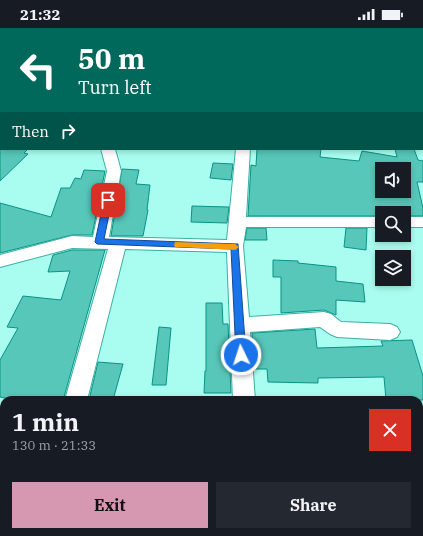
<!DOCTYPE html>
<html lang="en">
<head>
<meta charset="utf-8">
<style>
  body { margin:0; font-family:"IBM Plex Serif",serif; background:#242831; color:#f1f3f6; height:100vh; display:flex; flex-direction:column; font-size:15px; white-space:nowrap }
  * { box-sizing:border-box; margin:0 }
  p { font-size:13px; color:#9ea1a6 }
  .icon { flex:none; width:22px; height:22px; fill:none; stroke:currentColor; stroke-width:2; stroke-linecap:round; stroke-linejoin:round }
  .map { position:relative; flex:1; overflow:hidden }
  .side { position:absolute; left:0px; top:368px; width:423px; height:140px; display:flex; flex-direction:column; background:#171b24; border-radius:12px 12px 0 0; box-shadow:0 2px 6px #0003 }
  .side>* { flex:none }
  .hud { position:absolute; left:0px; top:0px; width:423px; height:122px; box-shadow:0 2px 6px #0003; background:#00695c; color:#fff; overflow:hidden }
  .buttons { position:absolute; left:375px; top:134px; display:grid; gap:8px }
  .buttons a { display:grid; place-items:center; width:36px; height:36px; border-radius:0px; background:#171b24; box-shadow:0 2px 6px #0003; font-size:20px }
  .pin { position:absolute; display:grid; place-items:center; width:34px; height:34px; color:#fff; margin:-17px; border-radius:8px; box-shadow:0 2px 6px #0006 }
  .me { position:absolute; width:44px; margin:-22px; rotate:356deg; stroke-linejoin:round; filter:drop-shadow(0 0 3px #0008) }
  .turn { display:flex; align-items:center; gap:14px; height:84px; padding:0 12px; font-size:18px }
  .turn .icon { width:52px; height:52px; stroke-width:2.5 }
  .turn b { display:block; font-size:28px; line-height:34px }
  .then { display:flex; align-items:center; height:38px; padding:0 12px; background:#0003; gap:8px; font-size:15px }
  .round { display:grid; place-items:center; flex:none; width:42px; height:42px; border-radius:0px; background:#242831 }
  .overview { display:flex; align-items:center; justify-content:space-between; height:68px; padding:0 12px }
  h1 { font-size:24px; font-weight:700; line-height:30px }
  .button { display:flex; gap:8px; margin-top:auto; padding:8px 12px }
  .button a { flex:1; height:46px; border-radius:0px; background:#d697b0; color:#111; font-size:16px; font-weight:700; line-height:46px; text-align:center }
  .button a+a { background:#242831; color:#f1f3f6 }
  .status { display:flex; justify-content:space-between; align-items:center; height:28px; padding:0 20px; background:#171b24; direction:ltr }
  .status svg { height:11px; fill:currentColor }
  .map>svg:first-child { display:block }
  .building { fill:#57c7b9; stroke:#089386; fill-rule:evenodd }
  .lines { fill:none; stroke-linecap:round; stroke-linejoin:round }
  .minor-casing { stroke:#3cb0a2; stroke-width:2 }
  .minor { fill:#fff; fill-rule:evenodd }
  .route { fill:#1a73e8; stroke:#114b97 }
  .slow { fill:#f59e0b }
</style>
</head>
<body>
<div class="status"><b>21:32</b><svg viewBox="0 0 49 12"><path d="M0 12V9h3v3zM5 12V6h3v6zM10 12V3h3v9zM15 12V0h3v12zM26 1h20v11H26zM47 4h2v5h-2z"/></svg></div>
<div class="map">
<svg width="423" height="508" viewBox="0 0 423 508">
  <rect width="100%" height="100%" fill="#a9fdf0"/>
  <g class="building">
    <polygon points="0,121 28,121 24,125 28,126 0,153"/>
    <path d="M 257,121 L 321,121 L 320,129 L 359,133 L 362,123 L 397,129 L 395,121 L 414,121 L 418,132 L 423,133 L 423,154 L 417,154 L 423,180 L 423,188 L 404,188 L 404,185 L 382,185 L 382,188 L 248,188 L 251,137 L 256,138 ZM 382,141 L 404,141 L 404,163 L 382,163 Z"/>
    <polygon points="213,135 233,136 231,152 210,150"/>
    <polygon points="122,141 139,142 136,156 150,157 147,182 148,182 143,208 111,208"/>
    <polygon points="84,142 105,143 92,207 72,207 0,225 0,175 51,189 61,160 70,160 75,150 81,151"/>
    <polygon points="192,178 229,179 227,195 191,194"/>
    <polygon points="247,200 266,200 267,212 245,212"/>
    <polygon points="346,200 367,200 366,222 344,219"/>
    <polygon points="72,222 105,222 64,369 59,369 58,372 41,372 26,369 25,372 14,372 0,369 0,332 18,300 7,299 23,268 61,272 70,243 48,244 53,227"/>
    <polygon points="273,232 298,233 298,235 336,239 336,253 363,256 365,274 336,272 336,287 324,282 281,285 281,249 273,249"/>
    <polygon points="206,275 222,275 223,296 228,296 231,365 204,365 205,343 206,343"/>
    <polygon points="159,299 171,300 166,357 152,357"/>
    <polygon points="315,301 317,320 383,318 381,313 412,312 423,348 423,372 386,372 384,349 318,350 318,355 268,354 267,341 254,341 252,305"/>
    <polygon points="98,334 123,336 113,372 89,372"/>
  </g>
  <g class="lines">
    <defs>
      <g id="minor">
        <rect x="103" y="0" width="18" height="1"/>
        <rect x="203" y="0" width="11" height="1"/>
        <rect x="299" y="0" width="12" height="1"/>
        <rect x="422" y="21" width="1" height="6"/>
        <rect x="422" y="79" width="1" height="8"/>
        <polygon points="101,121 115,121 121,143 109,209 227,212 236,121 250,121 246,189 382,189 382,199 246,199 243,218 249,289 324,284 331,286 341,294 390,296 397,299 400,304 397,309 390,312 337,309 330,306 320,299 250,304 255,372 233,372 227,224 125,221 87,372 65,372 108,221 72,220 0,239 0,227 72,208 93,209 107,143"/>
        <rect x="404" y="189" width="19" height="10"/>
        <polygon points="27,504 53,504 52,508 26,508"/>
        <polygon points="242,504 295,504 297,508 243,508"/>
      </g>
    </defs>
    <use href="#minor" class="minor-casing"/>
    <use href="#minor" class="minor"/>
  </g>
  <polygon class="route" points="108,169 112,172 104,211 238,216 246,327 244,330 241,331 237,330 236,327 231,221 97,216 95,214 104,172"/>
  <polygon class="slow" points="175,214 235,216 239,219 235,222 178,219 175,219 174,217"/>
</svg>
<div class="buttons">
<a><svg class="icon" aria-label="sound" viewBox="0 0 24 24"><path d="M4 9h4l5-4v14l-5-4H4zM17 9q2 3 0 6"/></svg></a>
<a><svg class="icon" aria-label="search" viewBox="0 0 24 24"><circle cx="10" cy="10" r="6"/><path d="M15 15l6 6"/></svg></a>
<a><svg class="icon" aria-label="layers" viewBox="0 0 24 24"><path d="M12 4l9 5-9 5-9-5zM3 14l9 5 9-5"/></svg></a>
</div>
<div class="pin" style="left:108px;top:172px;background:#d93025"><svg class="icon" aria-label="arrive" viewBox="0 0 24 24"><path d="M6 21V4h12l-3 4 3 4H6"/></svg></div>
<svg class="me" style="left:241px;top:327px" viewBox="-20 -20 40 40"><circle r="17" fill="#1a73e8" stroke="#fff" stroke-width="3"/><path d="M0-11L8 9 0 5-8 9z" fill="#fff"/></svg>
<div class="hud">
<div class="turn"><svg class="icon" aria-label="left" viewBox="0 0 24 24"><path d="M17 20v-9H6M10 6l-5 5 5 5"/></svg><div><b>50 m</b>Turn left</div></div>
<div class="then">Then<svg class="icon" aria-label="right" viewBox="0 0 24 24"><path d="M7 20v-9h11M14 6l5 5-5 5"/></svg></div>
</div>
<section class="side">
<div class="overview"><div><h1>1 min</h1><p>130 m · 21:33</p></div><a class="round" style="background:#d93025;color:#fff"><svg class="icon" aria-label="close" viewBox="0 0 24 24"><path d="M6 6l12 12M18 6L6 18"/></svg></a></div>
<div class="button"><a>Exit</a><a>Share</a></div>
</section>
</div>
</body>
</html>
